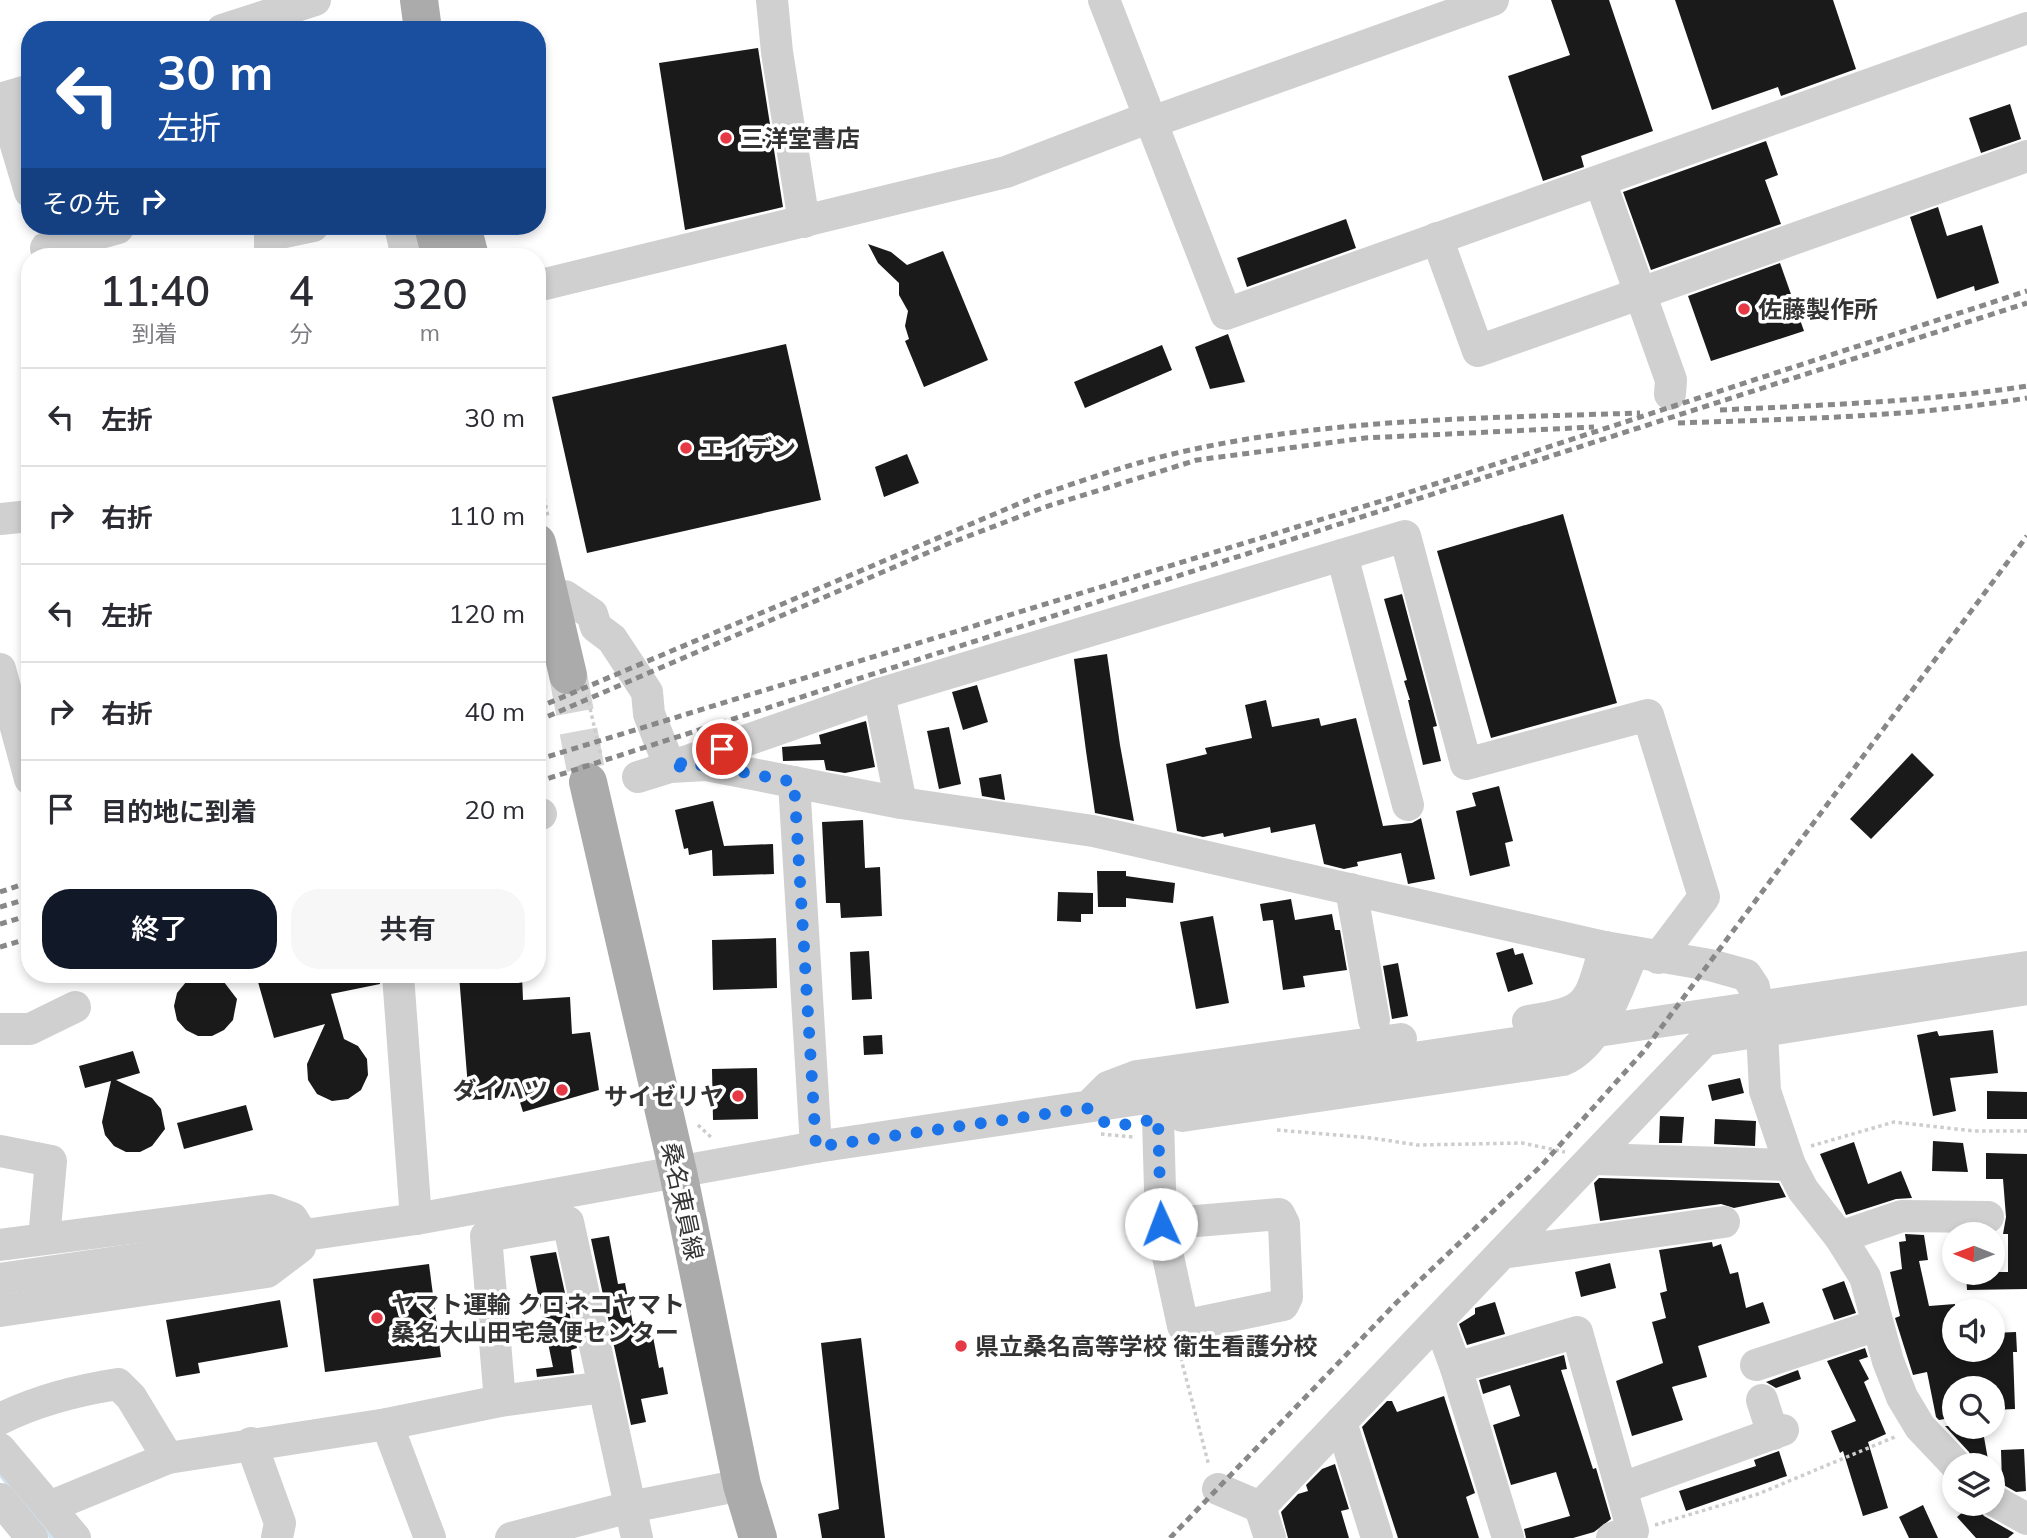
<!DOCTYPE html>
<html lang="ja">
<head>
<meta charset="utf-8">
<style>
  body { margin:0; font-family:Mulish,"Noto Sans JP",sans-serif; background:#f7f7f7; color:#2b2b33; height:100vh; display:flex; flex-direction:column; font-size:26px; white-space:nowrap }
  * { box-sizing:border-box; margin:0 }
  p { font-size:23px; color:#7c7c81 }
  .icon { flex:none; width:38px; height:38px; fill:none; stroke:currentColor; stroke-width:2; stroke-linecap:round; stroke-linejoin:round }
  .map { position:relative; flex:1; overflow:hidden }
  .side { position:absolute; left:21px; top:248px; width:525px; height:735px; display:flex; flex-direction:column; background:#fff; border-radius:28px; box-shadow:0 4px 10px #0003 }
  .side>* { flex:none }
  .guide { position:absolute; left:21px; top:21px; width:525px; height:214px; border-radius:28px; box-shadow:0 4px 10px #0003; background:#1a4fa0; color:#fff; overflow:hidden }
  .needle { width:46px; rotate:271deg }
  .fabs { position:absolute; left:1942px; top:1222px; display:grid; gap:14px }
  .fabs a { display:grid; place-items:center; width:63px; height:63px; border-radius:50%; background:#fff; box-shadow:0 4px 10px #0003; font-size:35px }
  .pin { position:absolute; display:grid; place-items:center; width:60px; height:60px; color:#fff; margin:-30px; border:4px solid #fff; border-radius:50%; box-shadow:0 2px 7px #0007 }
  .me { position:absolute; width:77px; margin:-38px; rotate:358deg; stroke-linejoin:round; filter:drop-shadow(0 0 5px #0008) }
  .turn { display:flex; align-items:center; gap:24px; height:147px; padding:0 21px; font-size:32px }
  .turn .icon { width:91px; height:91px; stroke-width:2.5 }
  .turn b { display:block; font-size:49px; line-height:60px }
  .then { display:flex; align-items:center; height:66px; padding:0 21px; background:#0003; gap:14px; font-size:26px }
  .eta { display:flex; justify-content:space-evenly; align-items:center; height:119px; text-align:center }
  .eta b { font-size:42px; font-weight:600; line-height:49px }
  .action { display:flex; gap:14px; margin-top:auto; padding:14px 21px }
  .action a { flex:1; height:80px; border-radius:28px; background:#111827; color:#fff; font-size:28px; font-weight:600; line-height:80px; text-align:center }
  .action a+a { background:#f7f7f7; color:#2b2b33 }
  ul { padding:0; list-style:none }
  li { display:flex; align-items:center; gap:21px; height:98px; padding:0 21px; border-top:2px solid #e1e1e2 }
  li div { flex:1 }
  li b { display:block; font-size:26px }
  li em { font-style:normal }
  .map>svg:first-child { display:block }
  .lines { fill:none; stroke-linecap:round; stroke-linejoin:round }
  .stream { stroke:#cfe2ee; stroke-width:6 }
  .building { fill:#1a1a1a }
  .major-tunnel { stroke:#d6d6d6; stroke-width:38; stroke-dasharray:38 19; stroke-linecap:butt }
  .path { stroke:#cdcdcd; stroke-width:3.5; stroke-dasharray:3.5 3.5; stroke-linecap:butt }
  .minor { stroke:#d0d0d0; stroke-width:32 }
  .major { stroke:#ababab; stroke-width:38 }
  .rail { stroke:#888; stroke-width:5; stroke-dasharray:7 5; stroke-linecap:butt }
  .route { stroke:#1a73e8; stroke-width:12; stroke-dasharray:0 21.6 }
  .poi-dot { fill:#e63946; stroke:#fff; stroke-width:2.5 }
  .labels { text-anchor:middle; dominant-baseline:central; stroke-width:7; stroke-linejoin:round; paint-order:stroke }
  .poi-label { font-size:24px; font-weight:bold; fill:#333; stroke:#fff; text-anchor:start }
  .street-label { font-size:24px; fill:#333; stroke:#fff }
</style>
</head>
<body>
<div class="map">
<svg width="2027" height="1538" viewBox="0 0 2027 1538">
  <rect width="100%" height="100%" fill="#fff"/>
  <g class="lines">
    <polyline class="stream" points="1,1474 53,1538"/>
  </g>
  <g class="building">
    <polygon points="1551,0 1609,0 1653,131 1581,156 1584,167 1543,181 1508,76 1570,55"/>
    <polygon points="1675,0 1833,0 1856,69 1781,96 1778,87 1712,110"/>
    <polygon points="758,48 783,207 685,230 659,63"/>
    <polygon points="2010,104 2021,139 1981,153 1969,118"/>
    <polygon points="1766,141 1778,175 1765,180 1781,224 1651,270 1623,192"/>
    <polygon points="1938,207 1947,236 1982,225 1999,283 1975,291 1974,286 1937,299 1910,217"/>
    <polygon points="1346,219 1356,248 1247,287 1237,258"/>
    <polygon points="868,244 891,252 907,265 943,251 988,360 924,387 905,341 909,339 905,326 908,311 899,295 899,283 878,263"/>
    <polygon points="1780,263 1804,331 1711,361 1688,296"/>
    <polygon points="1228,334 1245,382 1210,389 1195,347"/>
    <polygon points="786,344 821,500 587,553 552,397"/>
    <polygon points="1162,345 1172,370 1085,408 1074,382"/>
    <polygon points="907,454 919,483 884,497 875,467"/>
    <polygon points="1563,514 1617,703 1491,738 1437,551"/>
    <polygon points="1402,594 1437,726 1433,727 1441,761 1423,765 1408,700 1410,700 1404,681 1407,680 1384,599"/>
    <polygon points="1107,654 1120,745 1134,821 1095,813 1086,751 1074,659"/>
    <polygon points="977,685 988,722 963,730 952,692"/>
    <polygon points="1266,700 1272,727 1319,718 1321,726 1356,718 1383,826 1412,823 1421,818 1435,879 1408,884 1401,853 1357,862 1358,866 1344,869 1324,864 1315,824 1271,833 1270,827 1224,837 1223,833 1203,837 1177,831 1166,764 1207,754 1205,748 1252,738 1245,705"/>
    <polygon points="866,721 875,767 845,773 826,770 824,760 783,761 782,747 821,744 819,735"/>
    <polygon points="949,727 961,784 939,789 927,731"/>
    <polygon points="1912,753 1934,775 1871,839 1850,819"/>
    <polygon points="1001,774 1005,800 982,796 979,778"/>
    <polygon points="1499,786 1513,841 1505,843 1510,866 1470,876 1456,811 1476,806 1472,793"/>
    <polygon points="713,801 724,846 773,844 774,874 713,876 712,850 689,855 688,848 684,849 675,810"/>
    <polygon points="863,820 865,868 880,867 882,916 841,918 840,903 826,903 822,822"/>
    <polygon points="1097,871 1126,871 1126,876 1175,883 1173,903 1126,898 1126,907 1098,907"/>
    <polygon points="1058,892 1093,893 1093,914 1081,914 1081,922 1057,921"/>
    <polygon points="1291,899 1295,920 1332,914 1335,930 1340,930 1347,970 1303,976 1305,987 1283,990 1273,920 1263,921 1260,904"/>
    <polygon points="1213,916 1229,1003 1196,1009 1180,922"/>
    <polygon points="776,938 777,988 713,990 712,940"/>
    <polygon points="1513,948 1515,955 1523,953 1533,984 1508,992 1496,953"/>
    <polygon points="869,951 872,999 852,1000 850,952"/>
    <polygon points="1398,963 1408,1016 1392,1019 1383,966"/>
    <polygon points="256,975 380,975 380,984 331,994 344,1039 358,1046 367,1059 368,1075 361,1090 348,1099 332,1101 317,1094 308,1080 307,1064 325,1024 274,1038"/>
    <polygon points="459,975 522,975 523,1000 570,997 572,1034 590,1032 599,1090 523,1112 518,1096 469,1100"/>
    <polygon points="198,976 212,976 224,982 237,999 233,1020 224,1030 212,1036 198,1036 186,1030 177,1020 174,1006 177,993 186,982"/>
    <polygon points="1993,1030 1998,1073 1950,1078 1956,1111 1933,1116 1917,1035 1937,1031 1939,1036"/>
    <polygon points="882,1035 883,1054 864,1055 863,1036"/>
    <polygon points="133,1051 140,1073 116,1080 152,1098 161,1109 165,1129 152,1146 140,1152 126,1152 114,1146 105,1135 102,1122 111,1081 85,1088 79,1066"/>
    <polygon points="757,1068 758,1119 713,1120 712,1069"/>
    <polygon points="1740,1078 1744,1093 1712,1101 1708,1085"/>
    <polygon points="1987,1091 2027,1092 2027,1119 1987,1119"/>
    <polygon points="246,1105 253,1130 184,1149 177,1123"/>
    <polygon points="1660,1116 1684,1117 1682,1143 1659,1143"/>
    <polygon points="1715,1119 1756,1121 1755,1146 1714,1144"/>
    <polygon points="1933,1141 1963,1143 1968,1172 1932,1171"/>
    <polygon points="1854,1142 1868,1184 1901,1171 1912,1198 1896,1199 1846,1215 1820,1154"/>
    <polygon points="1986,1153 2027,1154 2027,1289 1967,1290 1966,1272 2008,1272 2008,1234 2003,1234 2006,1217 2003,1179 1986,1179"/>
    <polygon points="1599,1178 1779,1183 1786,1197 1734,1208 1721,1204 1600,1221 1594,1183"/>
    <polygon points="1905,1234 1924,1235 1928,1260 1919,1261 1929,1306 1955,1304 1955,1349 1993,1349 1993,1333 2016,1332 2017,1352 2013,1352 2015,1409 1993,1410 1993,1388 1955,1388 1955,1417 1939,1420 1936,1417 1927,1372 1913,1375 1895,1318 1900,1316 1890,1272 1902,1269 1899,1242 1906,1241"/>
    <polygon points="609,1236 618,1284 625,1283 633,1324 650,1321 659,1368 663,1367 668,1394 641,1399 646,1422 631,1425 591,1239"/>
    <polygon points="1712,1242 1713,1247 1721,1244 1730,1274 1738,1272 1746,1308 1763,1302 1770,1323 1698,1346 1707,1377 1672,1387 1683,1420 1632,1436 1616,1381 1663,1363 1652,1322 1666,1318 1660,1293 1667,1291 1659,1250"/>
    <polygon points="556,1252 577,1348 571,1350 574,1373 537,1377 536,1369 553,1367 530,1256"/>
    <polygon points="1610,1263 1616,1288 1581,1297 1575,1272"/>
    <polygon points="429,1264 441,1357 325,1372 313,1279"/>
    <polygon points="1844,1281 1856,1313 1834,1320 1822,1289"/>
    <polygon points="280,1300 288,1347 198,1363 200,1373 176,1377 166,1320"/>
    <polygon points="1495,1302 1505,1334 1467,1345 1459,1324 1475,1314 1475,1308"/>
    <polygon points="861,1338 885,1538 822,1538 818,1514 839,1509 821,1343"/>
    <polygon points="1865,1348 1868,1357 1859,1360 1869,1379 1864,1382 1886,1434 1868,1442 1888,1508 1863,1516 1843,1451 1840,1453 1831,1431 1856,1421 1827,1361"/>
    <polygon points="1564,1355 1567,1369 1561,1370 1593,1469 1596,1468 1611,1519 1594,1532 1573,1538 1526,1538 1524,1529 1570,1516 1556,1472 1511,1485 1493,1425 1520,1416 1510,1385 1483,1394 1479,1380"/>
    <polygon points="1798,1370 1801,1379 1776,1388 1766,1382"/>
    <polygon points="1444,1396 1475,1493 1466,1497 1479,1538 1398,1538 1362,1427 1387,1401 1392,1401 1397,1412"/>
    <polygon points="1945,1426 1982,1426 1989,1465 1974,1465 1969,1452"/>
    <polygon points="2024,1449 2026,1491 2016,1492 2002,1484 2001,1450"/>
    <polygon points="1779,1451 1787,1476 1686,1511 1679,1491 1756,1466 1754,1460"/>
    <polygon points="1335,1464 1349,1509 1341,1511 1349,1538 1288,1538 1281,1512 1298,1494 1308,1491 1306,1485 1322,1469"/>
    <polygon points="1973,1503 1984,1516 2014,1533 2008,1538 1976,1538 1957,1517"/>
    <polygon points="1923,1505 1938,1538 1909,1538 1899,1517"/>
  </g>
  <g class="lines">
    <polyline class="major-tunnel" points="568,675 588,782"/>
    <g class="path">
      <polyline points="537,464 548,517"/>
      <polyline points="587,695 601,756"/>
      <polyline points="698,1125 713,1139"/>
      <polyline points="1277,1130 1372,1138 1417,1145 1522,1143 1565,1152"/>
      <polyline points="1101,1134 1133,1137"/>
      <polyline points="1811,1146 1894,1122 1974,1131 2027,1131"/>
      <polyline points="1179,1351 1209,1466"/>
      <polyline points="1655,1525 1758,1494 1897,1436"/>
    </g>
    <g class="minor">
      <polyline points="772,0 777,52 804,222"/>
      <polyline points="1104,0 1226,314 2027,28"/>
      <polyline points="222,30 315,0"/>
      <polyline points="2,98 30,192"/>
      <polyline points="0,99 30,90"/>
      <polyline points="1152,122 1493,0"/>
      <polyline points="1600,181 1671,380 1670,394"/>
      <polyline points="400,226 407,257"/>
      <polyline points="1437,238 1478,351 2027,156"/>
      <polyline points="46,248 118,228"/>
      <polyline points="270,257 270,235 313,226"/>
      <polyline points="537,286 1006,172 1150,117"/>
      <polyline points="0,519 30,516"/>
      <polyline points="1342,555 1408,805"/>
      <polyline points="565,596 592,614 596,627 612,639 647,692 649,714 670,767 879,694 1405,536 1466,764 1648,715 1704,897 1658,958"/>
      <polyline points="0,669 30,779"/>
      <polyline points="879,694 901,803"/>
      <polyline points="638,777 670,767 706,765 901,803 1093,831 1605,947 1710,965 1746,975 1754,987 1762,1031 1765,1091 1790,1165 1803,1190 1840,1237 1865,1277 1888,1361 1902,1397 1920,1427 1956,1465"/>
      <polyline points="794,782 816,1147"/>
      <polyline points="537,815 541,814"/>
      <polyline points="1351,889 1374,1020"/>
      <polyline points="398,975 416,1219"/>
      <path d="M 1528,1021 C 1590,1012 1589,1004 1605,947"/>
      <polyline points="0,1029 30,1029 75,1007"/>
      <polyline points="1093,1102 1108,1087 1137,1076 1401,1039"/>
      <path d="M 1182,1116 L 1563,1060 C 1599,1045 1619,987 1633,952"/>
      <polyline points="1158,1119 1161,1224 1183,1326 1283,1305 1287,1297 1284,1224 1279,1214 1161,1224"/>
      <polyline points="0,1151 51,1161 44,1239"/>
      <polyline points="1594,1159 1790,1165"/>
      <polyline points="1840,1237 1902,1216 1988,1217"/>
      <polyline points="0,1245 270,1210 292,1218 303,1236 300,1247 267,1272 0,1311"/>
      <polyline points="1502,1253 1724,1222"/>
      <polyline points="0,1279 416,1219 816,1147 2027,967"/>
      <polyline points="1439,1322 1456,1368 1508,1538"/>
      <polyline points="1756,1365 1877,1325"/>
      <polyline points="1456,1368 1577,1332 1633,1531 1612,1538"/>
      <polyline points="1762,1400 1773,1434"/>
      <polyline points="500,1401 486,1236 568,1222 637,1538"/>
      <path d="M 0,1419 C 36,1401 79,1390 118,1384 L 131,1397 L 168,1458"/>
      <polyline points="1341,1422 1377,1538"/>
      <polyline points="387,1424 430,1538"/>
      <polyline points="251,1443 280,1523 277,1538"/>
      <polyline points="0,1449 75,1538"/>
      <polyline points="1622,1488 1783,1430"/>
      <polyline points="1218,1489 1260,1507 1270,1538"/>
      <polyline points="0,1499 32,1538"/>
      <polyline points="1993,1500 2027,1519"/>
      <polyline points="49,1507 168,1458 387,1424 500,1401 604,1387"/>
      <polyline points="1260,1507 1705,1040 2027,989"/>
      <polyline points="511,1538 630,1507 742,1485"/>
    </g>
    <g class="major">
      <polyline points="419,0 423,30"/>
      <polyline points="433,226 441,257"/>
      <polyline points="462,226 470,257"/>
      <polyline points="537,543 568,675"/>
      <polyline points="588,782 678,1172 742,1485 758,1538"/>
    </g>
    <g class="rail">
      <path d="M 1720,410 C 1823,405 1925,402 2027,386"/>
      <path d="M 1678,423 C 1795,419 1912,417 2027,398"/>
      <path d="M 537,708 L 1037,496 C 1087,479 1138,461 1190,450 C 1337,418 1490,418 1640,413"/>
      <polyline points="537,721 950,543 1045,507 1197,460 1365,438 1594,427"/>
      <polyline points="537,760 1401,495 2027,291"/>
      <polyline points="537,782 2027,303"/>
      <polyline points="0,892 30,882"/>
      <polyline points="0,907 30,898"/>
      <polyline points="0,924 30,915"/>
      <polyline points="0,947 30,938"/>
      <polyline points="1170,1538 1397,1302 1542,1165 1643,1052 2027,536"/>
    </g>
  </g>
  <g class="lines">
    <path class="route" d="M 722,749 L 670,767 L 706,765 L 794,782 L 816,1147 L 1087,1108 C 1108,1134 1128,1123 1158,1119 L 1161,1224"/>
  </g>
  <g class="poi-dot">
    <circle cx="726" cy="138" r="7"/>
    <circle cx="1744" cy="309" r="7"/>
    <circle cx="686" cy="448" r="7"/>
    <circle cx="562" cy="1090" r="7"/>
    <circle cx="738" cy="1096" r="7"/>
    <circle cx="377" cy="1318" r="7"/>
    <circle cx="961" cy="1346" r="7"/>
  </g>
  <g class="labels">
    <g class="poi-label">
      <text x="740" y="138">三洋堂書店</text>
      <text x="1758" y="309">佐藤製作所</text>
      <text x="700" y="448">エイデン</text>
      <text x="548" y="1090" text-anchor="end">ダイハツ</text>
      <text x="724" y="1096" text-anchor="end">サイゼリヤ</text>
      <text x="391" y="1304">ヤマト運輸 クロネコヤマト<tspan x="391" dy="28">桑名大山田宅急便センター</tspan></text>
      <text x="975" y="1346">県立桑名高等学校 衛生看護分校</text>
    </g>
    <g class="street-label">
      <text transform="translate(683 1201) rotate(78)">桑名東員線</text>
    </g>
  </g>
</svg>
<div class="fabs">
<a><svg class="needle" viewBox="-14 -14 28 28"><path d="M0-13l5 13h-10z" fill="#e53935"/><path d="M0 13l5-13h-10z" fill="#7c7c81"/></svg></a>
<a><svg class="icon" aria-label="sound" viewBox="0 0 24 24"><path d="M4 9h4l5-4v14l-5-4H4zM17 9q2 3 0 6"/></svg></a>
<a><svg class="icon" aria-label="search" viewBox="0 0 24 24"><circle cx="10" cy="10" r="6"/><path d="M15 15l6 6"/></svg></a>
<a><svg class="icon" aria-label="layers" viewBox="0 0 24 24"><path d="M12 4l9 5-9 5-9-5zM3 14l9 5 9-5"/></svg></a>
</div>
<div class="pin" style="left:722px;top:749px;background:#d93025"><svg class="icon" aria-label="arrive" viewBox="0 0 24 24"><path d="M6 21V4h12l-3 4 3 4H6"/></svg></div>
<svg class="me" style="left:1161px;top:1224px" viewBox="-20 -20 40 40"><circle r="19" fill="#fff"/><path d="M0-13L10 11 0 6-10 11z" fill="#1a73e8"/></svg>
<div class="guide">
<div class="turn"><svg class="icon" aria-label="left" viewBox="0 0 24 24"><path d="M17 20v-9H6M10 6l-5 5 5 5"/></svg><div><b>30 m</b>左折</div></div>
<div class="then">その先<svg class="icon" aria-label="right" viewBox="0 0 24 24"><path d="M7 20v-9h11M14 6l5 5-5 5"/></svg></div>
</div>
<section class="side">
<div class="eta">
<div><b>11:40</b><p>到着</p></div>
<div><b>4</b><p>分</p></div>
<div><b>320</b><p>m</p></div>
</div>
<ul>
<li><svg class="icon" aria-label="left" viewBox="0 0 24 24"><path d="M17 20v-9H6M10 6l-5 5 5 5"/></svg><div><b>左折</b></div><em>30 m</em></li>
<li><svg class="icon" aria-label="right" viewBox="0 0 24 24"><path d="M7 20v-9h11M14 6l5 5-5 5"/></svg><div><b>右折</b></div><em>110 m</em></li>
<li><svg class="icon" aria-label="left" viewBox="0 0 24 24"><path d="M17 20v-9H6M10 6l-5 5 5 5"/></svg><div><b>左折</b></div><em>120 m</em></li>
<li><svg class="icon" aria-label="right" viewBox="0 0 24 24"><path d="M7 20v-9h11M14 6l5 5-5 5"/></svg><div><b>右折</b></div><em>40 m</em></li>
<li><svg class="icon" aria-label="arrive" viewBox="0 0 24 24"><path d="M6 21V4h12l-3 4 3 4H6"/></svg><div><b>目的地に到着</b></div><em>20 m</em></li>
</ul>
<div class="action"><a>終了</a><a>共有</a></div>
</section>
</div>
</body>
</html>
